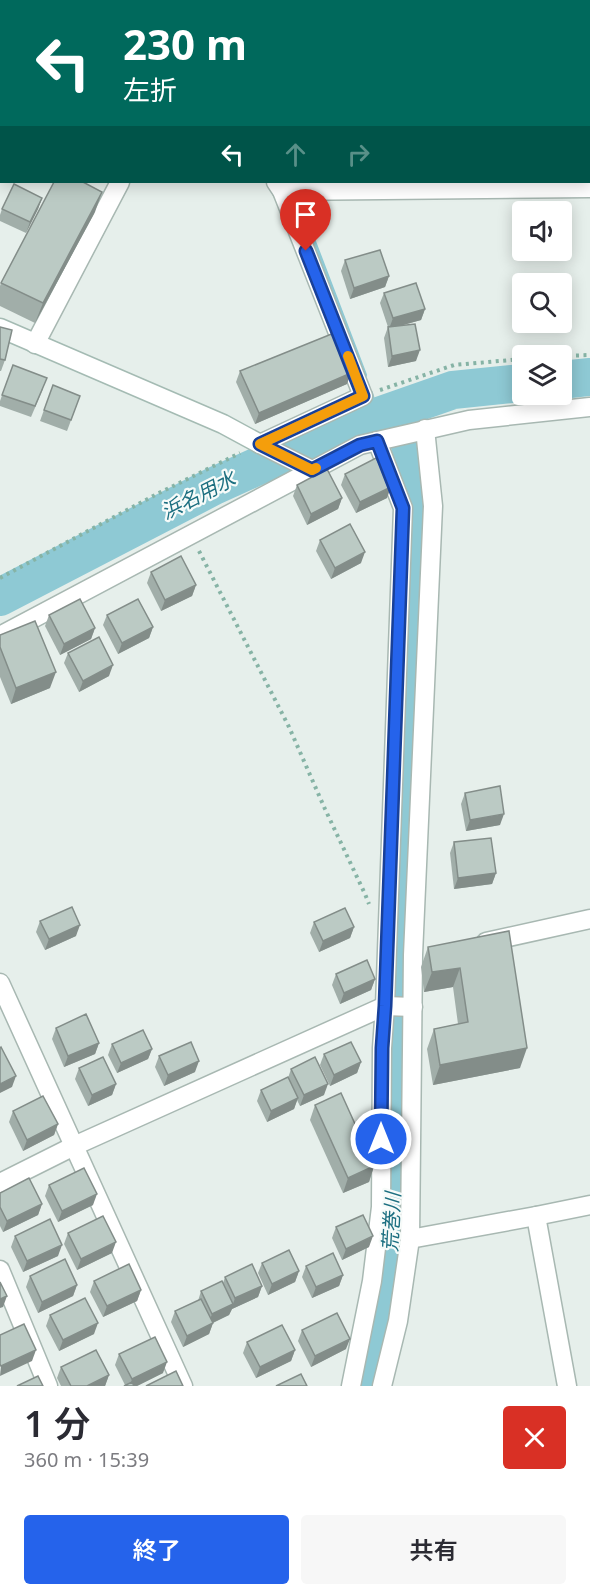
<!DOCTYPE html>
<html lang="ja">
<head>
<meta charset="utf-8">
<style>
  body { margin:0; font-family:"Noto Sans","Noto Sans JP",sans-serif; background:#f7f7f7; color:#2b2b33; height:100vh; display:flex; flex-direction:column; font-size:22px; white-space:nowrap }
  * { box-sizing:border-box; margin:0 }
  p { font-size:20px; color:#7c7c81 }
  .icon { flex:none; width:33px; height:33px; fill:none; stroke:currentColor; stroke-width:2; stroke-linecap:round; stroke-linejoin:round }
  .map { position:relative; height:1386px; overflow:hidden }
  .panel { display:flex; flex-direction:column; background:#fff; flex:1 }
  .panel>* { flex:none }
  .hud { position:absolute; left:0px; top:0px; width:591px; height:183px; box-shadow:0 3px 15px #0003; background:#00695c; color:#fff; overflow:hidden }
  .fabs { position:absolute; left:512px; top:201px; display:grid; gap:12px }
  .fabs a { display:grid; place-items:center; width:60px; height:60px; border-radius:6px; background:#fff; box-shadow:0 3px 15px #0003; font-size:30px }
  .pin { position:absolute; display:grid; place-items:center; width:51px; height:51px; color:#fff; margin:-62px -26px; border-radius:50% 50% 50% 0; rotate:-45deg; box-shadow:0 0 6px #0007 }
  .pin .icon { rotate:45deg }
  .me { position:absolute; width:66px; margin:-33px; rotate:0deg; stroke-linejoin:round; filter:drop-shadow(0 0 4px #0008) }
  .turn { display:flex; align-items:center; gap:21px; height:126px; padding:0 24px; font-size:27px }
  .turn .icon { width:78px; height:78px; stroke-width:2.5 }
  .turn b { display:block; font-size:42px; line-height:51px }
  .lanes { display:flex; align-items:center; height:57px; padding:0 24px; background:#0003; justify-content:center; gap:30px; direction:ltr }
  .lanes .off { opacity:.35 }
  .round { display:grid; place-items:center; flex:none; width:63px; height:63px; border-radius:6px; background:#f7f7f7 }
  .summary { display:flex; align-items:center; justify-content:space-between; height:102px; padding:0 24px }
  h1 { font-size:36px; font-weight:600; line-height:45px }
  .primary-button { display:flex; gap:12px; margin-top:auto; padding:12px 24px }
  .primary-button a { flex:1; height:69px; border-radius:6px; background:#2563eb; color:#fff; font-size:24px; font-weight:600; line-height:69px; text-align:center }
  .primary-button a+a { background:#f7f7f7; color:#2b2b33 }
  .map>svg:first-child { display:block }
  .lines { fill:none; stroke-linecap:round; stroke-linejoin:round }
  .stream { stroke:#8ec9d4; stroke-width:6 }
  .river { stroke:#8ec9d4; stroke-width:38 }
  .street-casing { stroke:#a8b8b2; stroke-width:21 }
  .secondary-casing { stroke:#a4bbb3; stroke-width:21 }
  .path { stroke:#86b3a5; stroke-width:4; stroke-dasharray:3 4.5; stroke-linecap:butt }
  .street { stroke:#fff; stroke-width:18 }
  .secondary { stroke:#fff; stroke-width:18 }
  .wall { fill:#a1aea9 }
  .shaded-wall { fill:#838d89 }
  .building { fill:#bbcac4; stroke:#838d89; stroke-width:1.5 }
  .route-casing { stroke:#184099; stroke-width:15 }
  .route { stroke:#2563eb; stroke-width:10 }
  .slow { stroke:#f59e0b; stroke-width:10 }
  .labels { text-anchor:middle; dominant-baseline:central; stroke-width:4.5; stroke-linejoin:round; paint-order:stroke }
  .water-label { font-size:20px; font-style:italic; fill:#1c6f80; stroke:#f7fbf9 }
</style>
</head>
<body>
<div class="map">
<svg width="590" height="1386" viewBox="0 0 590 1386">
  <rect width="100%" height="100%" fill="#e6efeb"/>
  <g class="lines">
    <g class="stream">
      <polyline points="191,0 191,2"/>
      <polyline points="299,205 364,375"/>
      <polyline points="370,393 377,416"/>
    </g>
    <g class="river">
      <polyline points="561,380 590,377"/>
      <polyline points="0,597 214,486 333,432 453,390 522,383"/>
      <polyline points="367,1386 380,1341 387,1297 392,1196 396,1029 405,857 411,647 423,504 410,446"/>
    </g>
    <defs>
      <g id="street">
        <polyline points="180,0 181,2"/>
        <polyline points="453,2 453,0"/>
        <polyline points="282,191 590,188"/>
        <polyline points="35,344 120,182"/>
        <polyline points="260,444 363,396 282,191 276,182"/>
        <polyline points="260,444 312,470"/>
        <polyline points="0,636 360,445 469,420 590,407"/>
        <polyline points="486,942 590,919"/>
        <polyline points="0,983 183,1386"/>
        <polyline points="0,1183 74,1146 385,1006 413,1007"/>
        <polyline points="536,1216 567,1386"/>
        <polyline points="410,1239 536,1216 590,1205"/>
        <polyline points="0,1270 48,1386"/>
        <polyline points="351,1386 372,1281 381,1207 382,1048 385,1006 403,508 377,441"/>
        <polyline points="382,1386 398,1321 410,1239 413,955 433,506 425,429"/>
      </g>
      <polyline id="secondary" points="0,328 223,424 260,444"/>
    </defs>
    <use href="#street" class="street-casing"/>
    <use href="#secondary" class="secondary-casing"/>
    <g class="path">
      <polyline points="561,356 590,355"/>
      <polyline points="380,390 454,365 522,359"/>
      <polyline points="199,551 289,727 325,809 365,894 369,904"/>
      <polyline points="0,578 157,494 240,453"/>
    </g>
    <use href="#street" class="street"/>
    <use href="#secondary" class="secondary"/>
  </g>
  <g class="wall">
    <polygon points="42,198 38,209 26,233 0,221 0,215 2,209"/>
    <polygon points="95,212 35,323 0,306 0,286 1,283"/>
    <polygon points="345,260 389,276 385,287 350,299 341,271"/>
    <polygon points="384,293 425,309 421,320 403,325 416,361 388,367 384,338 388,327 380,303"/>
    <polygon points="0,327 5,360 1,371 0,371"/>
    <polygon points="13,365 43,389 31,417 0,406 0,401"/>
    <polygon points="240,371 347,384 255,424 236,382"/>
    <polygon points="53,385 80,396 67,431 40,421"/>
    <polygon points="345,474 387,498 356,513 341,485"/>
    <polygon points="297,485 342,498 338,509 307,525 293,496"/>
    <polygon points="320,540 361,563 331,579 316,551"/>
    <polygon points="151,572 196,585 192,596 161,611 147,583"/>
    <polygon points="49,615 95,628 91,639 60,655 45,626"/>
    <polygon points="107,615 153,627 149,638 118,654 103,625"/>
    <polygon points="0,635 50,688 11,704 0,677"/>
    <polygon points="68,653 109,676 79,692 64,663"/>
    <polygon points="465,793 500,825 466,831 461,804"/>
    <polygon points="454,842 496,873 492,884 454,889 450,853"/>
    <polygon points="40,921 76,936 45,950 36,932"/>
    <polygon points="314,922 354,927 350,938 319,952 310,933"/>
    <polygon points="509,931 520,1068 433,1085 427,1049 434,1029 458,1024 453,987 424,992 421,967 428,947"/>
    <polygon points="336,974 375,979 371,990 340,1004 332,985"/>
    <polygon points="56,1028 99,1043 95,1054 64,1067 52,1039"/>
    <polygon points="112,1044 152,1049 148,1059 117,1073 108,1055"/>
    <polygon points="324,1054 361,1062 357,1073 330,1086 320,1065"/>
    <polygon points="159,1056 195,1072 164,1086 155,1067"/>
    <polygon points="79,1068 116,1084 112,1095 88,1106 75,1079"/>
    <polygon points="291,1069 324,1095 300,1106 297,1100 294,1109 267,1122 257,1101 261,1090 288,1078"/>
    <polygon points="315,1105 374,1166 369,1182 343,1193 310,1120"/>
    <polygon points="13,1111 58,1124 54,1135 23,1151 9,1122"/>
    <polygon points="49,1185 93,1205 58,1222 45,1196"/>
    <polygon points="0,1193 42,1204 38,1215 3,1232 0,1226"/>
    <polygon points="336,1227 369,1247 342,1260 332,1238"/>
    <polygon points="68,1233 112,1253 77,1270 64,1244"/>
    <polygon points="15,1236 58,1256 23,1272 11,1247"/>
    <polygon points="262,1263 299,1271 295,1282 268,1295 258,1273"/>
    <polygon points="306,1266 343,1275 339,1286 312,1298 302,1277"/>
    <polygon points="30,1276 77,1285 73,1296 38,1313 26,1287"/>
    <polygon points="225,1277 262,1286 258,1297 232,1309 229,1315 213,1323 209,1334 183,1347 171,1322 175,1311 198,1301 201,1291 223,1283"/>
    <polygon points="94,1281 141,1290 137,1301 103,1317 90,1292"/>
    <polygon points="50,1315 94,1334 59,1351 46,1326"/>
    <polygon points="302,1330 346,1349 311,1367 298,1341"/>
    <polygon points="247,1342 295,1350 291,1361 256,1378 243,1353"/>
    <polygon points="119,1354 163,1373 137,1386 124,1386 125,1385 115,1365"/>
    <polygon points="61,1367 109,1375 105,1386 61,1386 57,1378"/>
  </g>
  <g class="shaded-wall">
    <polygon points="102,192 95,212 35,323 43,303"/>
    <polygon points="42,198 38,209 26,233 30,222"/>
    <polygon points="389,276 385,287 350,299 354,288"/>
    <polygon points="425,309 421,320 389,329 393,318"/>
    <polygon points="420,350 416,361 388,367 392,356"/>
    <polygon points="351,373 347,384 255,424 259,413"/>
    <polygon points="391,487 387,498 356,513 360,502"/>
    <polygon points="342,498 338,509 307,525 311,514"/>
    <polygon points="365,552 361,563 331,579 335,568"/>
    <polygon points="196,585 192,596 161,611 165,600"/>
    <polygon points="153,627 149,638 118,654 122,643"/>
    <polygon points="95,628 91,639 60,655 64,644"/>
    <polygon points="113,665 109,676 79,692 83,681"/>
    <polygon points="56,672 50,688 11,704 16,688"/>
    <polygon points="504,814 500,825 466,831 470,820"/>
    <polygon points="496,873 492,884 454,889 458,878"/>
    <polygon points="80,925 76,936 45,950 49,939"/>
    <polygon points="354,927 350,938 319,952 323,941"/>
    <polygon points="460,968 453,987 424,992 432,972"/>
    <polygon points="375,979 371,990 340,1004 344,993"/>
    <polygon points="99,1043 95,1054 64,1067 68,1056"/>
    <polygon points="527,1048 520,1068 433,1085 440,1065"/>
    <polygon points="152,1049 148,1059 117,1073 121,1063"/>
    <polygon points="199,1061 195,1072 164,1086 168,1075"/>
    <polygon points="361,1062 357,1073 330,1086 334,1075"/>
    <polygon points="16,1076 12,1087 0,1093 0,1084"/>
    <polygon points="116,1084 112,1095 88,1106 92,1095"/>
    <polygon points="328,1084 324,1095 300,1106 304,1095"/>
    <polygon points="298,1098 294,1109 267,1122 271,1111"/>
    <polygon points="58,1124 54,1135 23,1151 27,1140"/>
    <polygon points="374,1166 369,1182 343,1193 348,1178"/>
    <polygon points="97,1194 93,1205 58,1222 62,1211"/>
    <polygon points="42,1204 38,1215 3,1232 7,1221"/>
    <polygon points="373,1236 369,1247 342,1260 346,1249"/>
    <polygon points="116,1242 112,1253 77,1270 81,1259"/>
    <polygon points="62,1245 58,1256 23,1272 27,1261"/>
    <polygon points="299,1271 295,1282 268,1295 272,1284"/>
    <polygon points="343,1275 339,1286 312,1298 316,1287"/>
    <polygon points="77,1285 73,1296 38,1313 42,1302"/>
    <polygon points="262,1286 258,1297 232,1309 229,1315 208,1325 212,1314 233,1304 235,1298"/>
    <polygon points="141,1290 137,1301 103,1317 107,1306"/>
    <polygon points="7,1296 3,1307 0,1308 0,1299"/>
    <polygon points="98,1323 94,1334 59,1351 63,1340"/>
    <polygon points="213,1323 209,1334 183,1347 187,1336"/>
    <polygon points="350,1339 346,1349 311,1367 315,1356"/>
    <polygon points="36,1350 32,1361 0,1376 1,1366"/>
    <polygon points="295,1350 291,1361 256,1378 260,1367"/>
    <polygon points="167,1362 163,1373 137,1386 130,1386 132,1379"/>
    <polygon points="109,1375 105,1386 87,1386"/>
  </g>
  <g class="building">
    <polygon points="54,182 83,182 102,192 43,303 1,283"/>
    <polygon points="14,184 42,198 30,222 2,209"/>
    <polygon points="380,250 389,276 354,288 345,260"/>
    <polygon points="416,283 425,309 393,318 384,293"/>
    <polygon points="415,324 420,350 392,356 388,327"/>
    <polygon points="0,327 12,330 5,360 0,359"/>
    <polygon points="334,333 351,373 259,413 240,371"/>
    <polygon points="13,365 47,378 35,406 2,395"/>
    <polygon points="53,385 80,396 71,420 44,410"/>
    <polygon points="376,458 391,487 360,502 345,474"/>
    <polygon points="327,469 342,498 311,514 297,485"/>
    <polygon points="350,524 365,552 335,568 320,540"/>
    <polygon points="181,556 196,585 165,600 151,572"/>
    <polygon points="80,599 95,628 64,644 49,615"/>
    <polygon points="138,599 153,627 122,643 107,615"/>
    <polygon points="35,621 56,672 16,688 0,647 0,635"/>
    <polygon points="99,637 113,665 83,681 68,653"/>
    <polygon points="500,786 504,814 470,820 465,793"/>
    <polygon points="491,838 496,873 458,878 454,842"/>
    <polygon points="72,907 80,925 49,939 40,921"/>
    <polygon points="345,908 354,927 323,941 314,922"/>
    <polygon points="509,931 527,1048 440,1065 434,1029 468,1022 460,968 432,972 428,947"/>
    <polygon points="367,960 375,979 344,993 336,974"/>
    <polygon points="86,1014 99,1043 68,1056 56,1028"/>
    <polygon points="143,1030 152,1049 121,1063 112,1044"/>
    <polygon points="191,1042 199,1061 168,1075 159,1056"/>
    <polygon points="351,1042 361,1062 334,1075 324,1054"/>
    <polygon points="1,1047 16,1076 0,1084 0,1048"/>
    <polygon points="103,1057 116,1084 92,1095 79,1068"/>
    <polygon points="315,1057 328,1084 304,1095 291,1069"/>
    <polygon points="288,1077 298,1098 271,1111 261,1090"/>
    <polygon points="341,1093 374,1166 348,1178 315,1105"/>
    <polygon points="43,1096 58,1124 27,1140 13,1111"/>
    <polygon points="84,1168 97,1194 62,1211 49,1185"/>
    <polygon points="29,1178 42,1204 7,1221 0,1207 0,1193"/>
    <polygon points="363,1215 373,1236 346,1249 336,1227"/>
    <polygon points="103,1216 116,1242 81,1259 68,1233"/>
    <polygon points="50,1219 62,1245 27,1261 15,1236"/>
    <polygon points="289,1250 299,1271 272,1284 262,1263"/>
    <polygon points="333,1253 343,1275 316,1287 306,1266"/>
    <polygon points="65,1259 77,1285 42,1302 30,1276"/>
    <polygon points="129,1264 141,1290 107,1306 94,1281"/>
    <polygon points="252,1264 262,1286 235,1298 225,1277"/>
    <polygon points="222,1281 233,1304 212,1314 201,1291"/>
    <polygon points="0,1282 7,1296 0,1299"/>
    <polygon points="85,1298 98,1323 63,1340 50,1315"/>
    <polygon points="201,1299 213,1323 187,1336 175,1311"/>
    <polygon points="337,1313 350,1339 315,1356 302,1330"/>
    <polygon points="24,1324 36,1350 1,1366 0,1364 0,1335"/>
    <polygon points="282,1325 295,1350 260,1367 247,1342"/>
    <polygon points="155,1337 167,1362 132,1379 119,1354"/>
    <polygon points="96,1350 109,1375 87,1386 71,1386 61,1367"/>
    <polygon points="176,1371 183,1386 146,1386"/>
    <polygon points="301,1374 307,1386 276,1386"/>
    <polygon points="38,1376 43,1386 17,1386"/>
    <polygon points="132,1382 134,1386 124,1386"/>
  </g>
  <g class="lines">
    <defs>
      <polyline id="route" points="306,251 363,396 260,444 312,470 360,445 377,441 403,508 385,1006 382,1048 381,1139"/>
    </defs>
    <use href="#route" class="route-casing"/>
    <use href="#route" class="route"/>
    <polyline class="slow" points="316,468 312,470 260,444 363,396 348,356"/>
  </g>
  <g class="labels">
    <g class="water-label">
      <text transform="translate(198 495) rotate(-27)">浜名用水</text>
      <text transform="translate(391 1222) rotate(-87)">荒巻川</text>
    </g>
  </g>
</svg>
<div class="fabs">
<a><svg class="icon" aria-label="sound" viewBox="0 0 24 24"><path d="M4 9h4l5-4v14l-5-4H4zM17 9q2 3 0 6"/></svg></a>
<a><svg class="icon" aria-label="search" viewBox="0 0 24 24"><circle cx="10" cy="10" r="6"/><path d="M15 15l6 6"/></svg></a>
<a><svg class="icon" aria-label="layers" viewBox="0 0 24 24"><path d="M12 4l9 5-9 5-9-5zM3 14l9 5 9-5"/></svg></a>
</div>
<div class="pin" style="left:306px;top:251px;background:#d93025"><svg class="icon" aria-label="arrive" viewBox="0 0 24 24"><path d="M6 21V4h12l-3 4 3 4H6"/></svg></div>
<svg class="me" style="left:381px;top:1139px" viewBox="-20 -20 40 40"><circle r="17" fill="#2563eb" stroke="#fff" stroke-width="3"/><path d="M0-11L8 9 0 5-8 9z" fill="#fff"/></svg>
<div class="hud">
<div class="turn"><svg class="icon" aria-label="left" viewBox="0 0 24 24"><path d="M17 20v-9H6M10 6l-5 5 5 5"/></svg><div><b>230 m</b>左折</div></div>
<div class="lanes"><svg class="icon" aria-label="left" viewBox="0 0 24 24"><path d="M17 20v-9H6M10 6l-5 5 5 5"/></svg><svg class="icon off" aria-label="ahead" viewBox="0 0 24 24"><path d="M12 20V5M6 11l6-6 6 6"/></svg><svg class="icon off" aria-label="right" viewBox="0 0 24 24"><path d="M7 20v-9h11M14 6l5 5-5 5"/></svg></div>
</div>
</div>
<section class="panel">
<div class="summary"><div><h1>1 分</h1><p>360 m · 15:39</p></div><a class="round" style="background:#d93025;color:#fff"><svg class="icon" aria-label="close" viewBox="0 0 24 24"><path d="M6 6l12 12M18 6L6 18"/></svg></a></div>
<div class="primary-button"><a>終了</a><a>共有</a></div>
</section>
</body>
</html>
